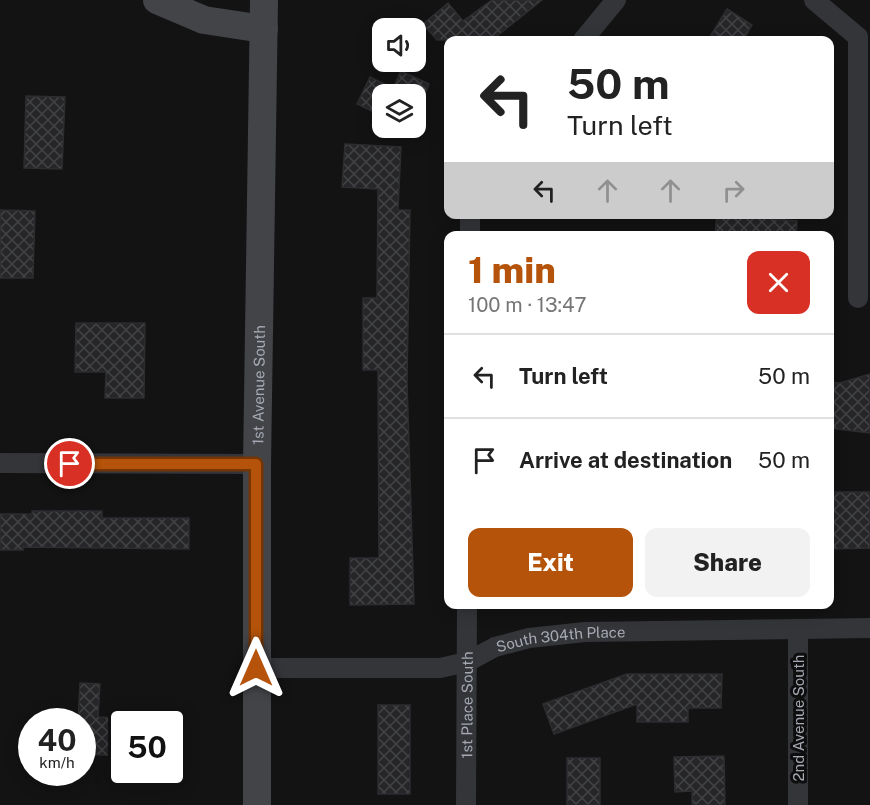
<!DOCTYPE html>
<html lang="en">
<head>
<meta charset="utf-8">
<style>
  body { margin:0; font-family:"Public Sans",sans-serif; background:#f2f2f2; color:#222; height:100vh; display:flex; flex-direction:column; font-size:22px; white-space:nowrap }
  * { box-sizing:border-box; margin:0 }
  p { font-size:20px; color:#767676 }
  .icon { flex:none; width:33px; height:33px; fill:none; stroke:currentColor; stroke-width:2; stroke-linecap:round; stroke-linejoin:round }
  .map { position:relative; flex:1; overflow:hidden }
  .details { position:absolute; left:444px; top:231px; width:390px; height:378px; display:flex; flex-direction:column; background:#fff; border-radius:12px; box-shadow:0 3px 15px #0003 }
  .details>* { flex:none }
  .hud { position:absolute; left:444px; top:36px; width:390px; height:183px; border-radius:12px; box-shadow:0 3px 15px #0003; background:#fff; color:#222; overflow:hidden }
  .tools { position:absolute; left:372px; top:18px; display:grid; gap:12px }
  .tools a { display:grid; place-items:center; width:54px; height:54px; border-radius:12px; background:#fff; box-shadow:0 3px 15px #0003; font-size:30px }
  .speed { position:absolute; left:18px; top:708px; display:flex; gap:12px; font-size:30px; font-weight:700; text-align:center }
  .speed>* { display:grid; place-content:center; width:78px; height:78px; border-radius:50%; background:#fff; box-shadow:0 3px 15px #0003; line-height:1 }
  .speed small { font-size:15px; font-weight:400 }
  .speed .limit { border:3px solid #111; border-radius:9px; background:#fff; color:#111 }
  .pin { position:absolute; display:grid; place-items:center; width:51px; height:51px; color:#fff; margin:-26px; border:3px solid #fff; border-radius:50%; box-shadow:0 2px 6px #0007 }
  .me { position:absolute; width:66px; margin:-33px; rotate:0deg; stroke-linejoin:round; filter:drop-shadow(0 0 4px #0008) }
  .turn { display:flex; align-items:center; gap:21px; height:126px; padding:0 24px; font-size:27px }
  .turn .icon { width:78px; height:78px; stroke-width:2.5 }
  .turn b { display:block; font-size:42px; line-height:51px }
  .lanes { display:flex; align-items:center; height:57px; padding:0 24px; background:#0003; justify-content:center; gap:30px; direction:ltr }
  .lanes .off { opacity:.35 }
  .round { display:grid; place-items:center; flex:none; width:63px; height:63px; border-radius:12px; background:#f2f2f2 }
  .overview { display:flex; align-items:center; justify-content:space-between; height:102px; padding:0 24px }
  h1 { font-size:36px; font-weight:800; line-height:45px; color:#b45309 }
  .action { display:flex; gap:12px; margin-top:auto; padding:12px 24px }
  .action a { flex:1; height:69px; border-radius:12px; background:#b45309; color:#fff; font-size:24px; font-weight:800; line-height:69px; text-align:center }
  .action a+a { background:#f2f2f2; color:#222 }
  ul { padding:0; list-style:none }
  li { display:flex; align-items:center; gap:18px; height:84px; padding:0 24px; border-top:2px solid #e0e0e0 }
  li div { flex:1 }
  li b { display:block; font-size:22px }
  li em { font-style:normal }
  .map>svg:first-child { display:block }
  .building { fill:url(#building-cross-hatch); stroke:#2d2d30; stroke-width:1.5 }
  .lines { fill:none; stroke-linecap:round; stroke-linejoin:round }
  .street { stroke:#343539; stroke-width:20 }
  .secondary { stroke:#424448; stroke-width:28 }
  .route-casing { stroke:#753606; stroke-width:15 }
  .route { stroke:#b45309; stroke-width:10 }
  .labels { text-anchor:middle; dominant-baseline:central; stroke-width:6; stroke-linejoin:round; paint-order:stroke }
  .street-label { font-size:15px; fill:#a6a9b3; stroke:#0e0e0f }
</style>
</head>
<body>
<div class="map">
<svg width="870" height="805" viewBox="0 0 870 805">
  <defs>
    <pattern id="building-cross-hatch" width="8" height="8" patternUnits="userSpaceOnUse" patternTransform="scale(1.5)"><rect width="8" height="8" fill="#262628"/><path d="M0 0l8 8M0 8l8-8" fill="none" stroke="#424345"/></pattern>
  </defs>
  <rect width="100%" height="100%" fill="#131314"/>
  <g class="building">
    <polygon points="492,0 542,0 492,40 437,40 423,24 448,3 463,21"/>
    <polygon points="727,9 752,25 743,40 708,40"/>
    <polygon points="401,71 429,84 416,115 416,94 382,94 382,116 357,104 370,77 393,88"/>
    <polygon points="26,96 65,97 62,169 24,168"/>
    <polygon points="345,144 401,147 398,210 410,210 407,382 414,604 350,605 350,558 379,558 378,370 363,370 363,298 377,298 378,189 342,187"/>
    <polygon points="0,210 35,211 33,278 0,278"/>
    <polygon points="717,214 797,221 796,236 715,236"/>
    <polygon points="76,323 145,323 144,398 105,398 106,372 75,372"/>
    <polygon points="870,374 870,433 830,428 830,382 840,383"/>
    <polygon points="830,492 870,492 870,548 830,549"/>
    <polygon points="32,511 102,511 102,518 189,518 189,549 23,547 23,550 0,550 0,514 32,514"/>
    <polygon points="627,674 722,674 721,708 688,708 688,722 637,722 637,704 554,734 543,704"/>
    <polygon points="80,683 100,684 98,717 122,718 122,756 82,754 82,722 78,722"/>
    <rect x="378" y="705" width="32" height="89"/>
    <polygon points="724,756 725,805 692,805 692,791 675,792 674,757"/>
    <rect x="567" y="758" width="33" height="47"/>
  </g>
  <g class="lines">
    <g class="street">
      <polyline points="814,0 858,37 858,298"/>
      <polyline points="583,40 616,0"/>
      <polyline points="470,236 470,214"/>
      <polyline points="0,463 257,464"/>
      <polyline points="798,630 798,805"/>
      <path id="s1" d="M 257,668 L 440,668 L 467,662 L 495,647 L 529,638 L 585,632 L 870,628"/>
      <path id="s2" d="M 466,805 L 467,604"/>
    </g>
    <g class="secondary">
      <polyline points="157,0 204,20 264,29"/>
      <path id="s3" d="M 257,805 L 257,464 L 264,0"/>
    </g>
  </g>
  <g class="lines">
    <defs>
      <polyline id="route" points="70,464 256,464 256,668"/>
    </defs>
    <use href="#route" class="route-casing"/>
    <use href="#route" class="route"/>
  </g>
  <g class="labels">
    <g class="street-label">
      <text stroke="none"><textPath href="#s3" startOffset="420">1st Avenue South</textPath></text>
      <text stroke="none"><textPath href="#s1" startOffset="309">South 304th Place</textPath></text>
      <text stroke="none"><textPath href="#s2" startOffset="100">1st Place South</textPath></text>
      <text transform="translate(798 718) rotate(-90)">2nd Avenue South</text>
    </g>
  </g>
</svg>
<div class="tools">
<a><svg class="icon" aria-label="sound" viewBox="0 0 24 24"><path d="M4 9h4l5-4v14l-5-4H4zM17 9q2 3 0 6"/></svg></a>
<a><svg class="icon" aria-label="layers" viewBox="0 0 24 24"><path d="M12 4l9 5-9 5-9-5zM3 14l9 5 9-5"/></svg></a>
</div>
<div class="speed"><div>40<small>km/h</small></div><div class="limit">50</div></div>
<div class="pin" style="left:70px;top:464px;background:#d93025"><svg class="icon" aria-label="arrive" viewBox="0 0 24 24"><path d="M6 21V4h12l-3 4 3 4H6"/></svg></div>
<svg class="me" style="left:256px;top:668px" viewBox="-20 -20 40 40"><path d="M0-17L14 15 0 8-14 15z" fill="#b45309" stroke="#fff" stroke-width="4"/></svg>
<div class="hud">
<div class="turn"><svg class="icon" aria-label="left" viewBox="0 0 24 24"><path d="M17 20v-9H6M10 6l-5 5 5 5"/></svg><div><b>50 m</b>Turn left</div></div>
<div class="lanes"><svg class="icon" aria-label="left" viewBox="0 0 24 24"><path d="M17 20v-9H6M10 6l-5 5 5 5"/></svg><svg class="icon off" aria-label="ahead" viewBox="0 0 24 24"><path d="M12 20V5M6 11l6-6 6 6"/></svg><svg class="icon off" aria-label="ahead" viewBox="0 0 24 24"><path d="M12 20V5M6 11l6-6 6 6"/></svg><svg class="icon off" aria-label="right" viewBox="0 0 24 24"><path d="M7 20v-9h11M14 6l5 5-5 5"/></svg></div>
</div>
<section class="details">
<div class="overview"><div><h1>1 min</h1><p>100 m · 13:47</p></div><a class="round" style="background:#d93025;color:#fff"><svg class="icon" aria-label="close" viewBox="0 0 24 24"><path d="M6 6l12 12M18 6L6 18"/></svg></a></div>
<ul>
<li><svg class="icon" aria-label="left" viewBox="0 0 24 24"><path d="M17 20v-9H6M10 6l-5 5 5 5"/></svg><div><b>Turn left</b></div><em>50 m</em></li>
<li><svg class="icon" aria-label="arrive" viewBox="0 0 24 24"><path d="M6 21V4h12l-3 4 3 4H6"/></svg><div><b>Arrive at destination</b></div><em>50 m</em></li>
</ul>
<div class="action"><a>Exit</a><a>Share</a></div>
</section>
</div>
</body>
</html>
